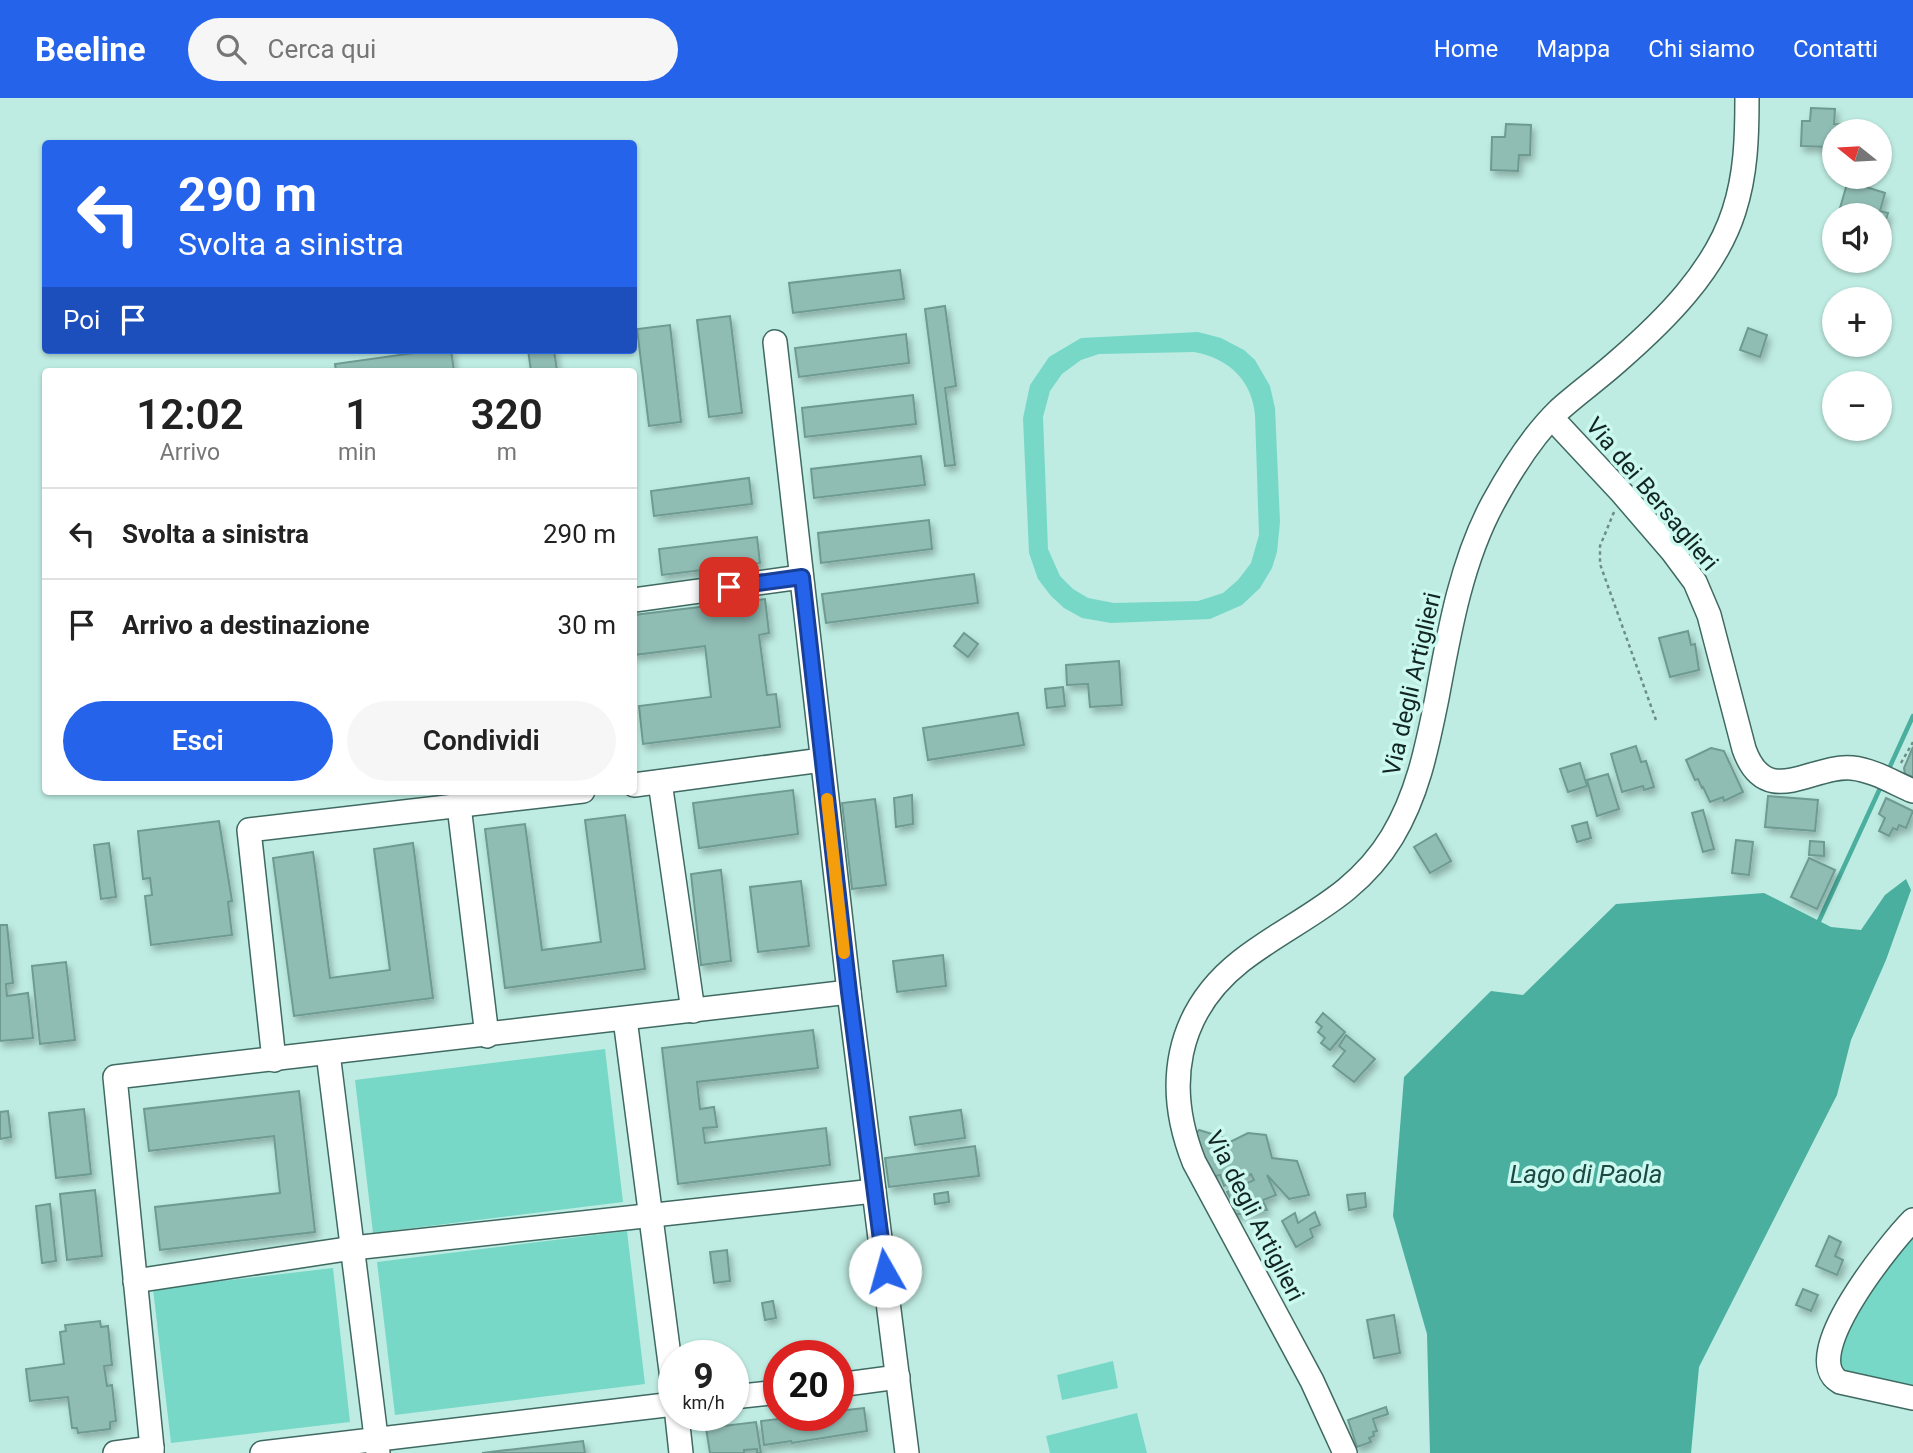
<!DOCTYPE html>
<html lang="it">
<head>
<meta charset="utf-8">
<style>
  body { margin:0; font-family:Roboto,sans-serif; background:#f6f6f6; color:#222; height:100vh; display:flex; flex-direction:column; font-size:26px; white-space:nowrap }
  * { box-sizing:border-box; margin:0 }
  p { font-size:23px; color:#767676 }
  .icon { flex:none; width:38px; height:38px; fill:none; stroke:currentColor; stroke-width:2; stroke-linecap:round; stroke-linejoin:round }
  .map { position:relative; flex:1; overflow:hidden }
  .sheet { position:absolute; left:42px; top:270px; width:595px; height:427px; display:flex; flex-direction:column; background:#fff; border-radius:7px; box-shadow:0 2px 5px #0004 }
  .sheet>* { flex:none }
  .guide { position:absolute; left:42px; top:42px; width:595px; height:214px; border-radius:7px; box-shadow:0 2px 5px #0004; background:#2563eb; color:#fff; overflow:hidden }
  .needle { width:46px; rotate:288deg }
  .buttons { position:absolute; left:1822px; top:21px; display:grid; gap:14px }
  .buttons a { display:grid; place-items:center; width:70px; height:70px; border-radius:50%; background:#fff; box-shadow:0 2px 5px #0004; font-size:35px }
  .speed { position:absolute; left:658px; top:1242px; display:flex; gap:14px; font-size:35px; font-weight:700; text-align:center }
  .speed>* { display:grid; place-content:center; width:91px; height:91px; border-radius:50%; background:#fff; box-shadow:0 2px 5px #0004; line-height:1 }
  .speed small { font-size:18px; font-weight:400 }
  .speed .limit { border:10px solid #d22; background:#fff; color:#111 }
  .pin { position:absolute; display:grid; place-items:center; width:60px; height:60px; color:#fff; margin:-30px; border-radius:14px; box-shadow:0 4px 10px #0006 }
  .me { position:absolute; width:77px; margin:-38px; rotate:353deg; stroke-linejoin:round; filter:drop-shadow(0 0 5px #0008) }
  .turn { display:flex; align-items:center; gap:24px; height:147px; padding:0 21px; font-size:32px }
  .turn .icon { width:91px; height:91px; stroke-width:2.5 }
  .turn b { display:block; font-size:49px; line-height:60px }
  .then { display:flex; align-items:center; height:66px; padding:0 21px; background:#0003; gap:14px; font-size:26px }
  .eta { display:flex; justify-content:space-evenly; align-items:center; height:119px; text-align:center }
  .eta b { font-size:42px; font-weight:600; line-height:49px }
  .action { display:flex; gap:14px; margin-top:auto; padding:14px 21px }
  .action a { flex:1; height:80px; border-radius:42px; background:#2563eb; color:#fff; font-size:28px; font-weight:600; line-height:80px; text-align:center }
  .action a+a { background:#f6f6f6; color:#222 }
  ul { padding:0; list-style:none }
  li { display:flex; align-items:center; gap:21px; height:91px; padding:0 21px; border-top:2px solid #e0e0e0 }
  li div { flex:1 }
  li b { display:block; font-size:26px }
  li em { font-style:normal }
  header { display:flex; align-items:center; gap:42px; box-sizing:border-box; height:98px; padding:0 35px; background:#2563eb; color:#fff }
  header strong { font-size:33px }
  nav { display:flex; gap:38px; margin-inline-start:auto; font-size:24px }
  .search { width:490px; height:63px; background:#f6f6f6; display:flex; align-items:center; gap:18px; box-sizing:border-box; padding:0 24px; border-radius:38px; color:#767676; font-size:26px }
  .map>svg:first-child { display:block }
  .green { fill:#77d8c8; fill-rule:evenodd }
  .water { fill:#4baf9f }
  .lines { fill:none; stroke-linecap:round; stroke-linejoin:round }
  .stream { stroke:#4baf9f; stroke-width:4.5 }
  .building { fill:#8fbcb3; stroke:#6e9a91; stroke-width:2; filter:url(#shadow) }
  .minor-casing { stroke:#3f6961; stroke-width:26 }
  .path { stroke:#6d8d87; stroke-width:2.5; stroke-dasharray:3.5 3.5; stroke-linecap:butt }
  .minor { stroke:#fff; stroke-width:23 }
  .route-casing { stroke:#184099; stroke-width:18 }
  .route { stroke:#2563eb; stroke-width:12 }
  .slow { stroke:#f59e0b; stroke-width:12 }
  .labels { text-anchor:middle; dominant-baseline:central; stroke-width:7; stroke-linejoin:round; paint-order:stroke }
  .street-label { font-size:24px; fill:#132522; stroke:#cbf9f0 }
  .water-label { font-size:26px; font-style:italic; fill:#1d4942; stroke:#cbf9f0 }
</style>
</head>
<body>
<header>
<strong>Beeline</strong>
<div class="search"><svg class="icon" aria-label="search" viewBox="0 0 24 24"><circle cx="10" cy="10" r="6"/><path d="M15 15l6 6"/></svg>Cerca qui</div>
<nav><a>Home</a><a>Mappa</a><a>Chi siamo</a><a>Contatti</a></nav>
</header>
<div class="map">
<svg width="1913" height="1355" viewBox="0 0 1913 1355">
  <defs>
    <filter id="shadow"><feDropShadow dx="3" dy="5" stdDeviation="3.5" flood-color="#0004"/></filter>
  </defs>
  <rect width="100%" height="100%" fill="#beece2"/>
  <g class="green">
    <path d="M 1198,234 L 1221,240 L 1244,252 L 1255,262 L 1270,288 L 1275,310 L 1280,424 L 1277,454 L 1272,470 L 1260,490 L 1242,507 L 1210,521 L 1111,525 L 1082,520 L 1064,510 L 1051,498 L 1038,481 L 1029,455 L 1023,320 L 1030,287 L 1049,259 L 1081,240 ZM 1194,254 C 1228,260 1252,282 1255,317 L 1259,437 L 1251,465 L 1238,482 L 1223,495 L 1198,503 L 1114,505 L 1088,500 L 1073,491 L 1060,478 L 1048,451 L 1043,319 L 1050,293 L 1062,276 L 1081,262 L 1099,256 Z"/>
    <polygon points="605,951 623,1104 373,1135 355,982"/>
    <polygon points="1913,1132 1913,1291 1836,1274 1843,1243 1879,1167"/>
    <polygon points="627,1133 645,1286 395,1317 377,1164"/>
    <polygon points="333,1170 350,1324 171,1345 153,1191"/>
    <polygon points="1113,1263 1118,1290 1062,1302 1057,1277"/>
    <polygon points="1137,1315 1147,1355 1050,1355 1046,1338"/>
  </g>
  <polygon class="water" points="1906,781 1911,792 1886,862 1851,942 1837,997 1699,1269 1691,1355 1430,1355 1427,1236 1393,1118 1404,979 1491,893 1523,897 1616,806 1764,795 1831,829 1861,832 1885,797"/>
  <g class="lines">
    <g class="stream">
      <polyline points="1887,675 1913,618"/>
      <polyline points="1819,823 1882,686"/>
    </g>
  </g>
  <g class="building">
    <polygon points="1811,10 1835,11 1834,26 1848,27 1847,33 1834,33 1830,49 1801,48 1802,23 1810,23"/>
    <polygon points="1506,26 1531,27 1530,57 1519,57 1518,73 1491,72 1492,39 1505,39"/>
    <polygon points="1849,79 1865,82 1863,88 1885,95 1880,113 1888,115 1882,135 1880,134 1880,117 1857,117 1858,115 1840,110"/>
    <polygon points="900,172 904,201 793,215 789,185"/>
    <polygon points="945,208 956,288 945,290 955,367 945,368 925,211"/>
    <polygon points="730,218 742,315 709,319 697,222"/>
    <polygon points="670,227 681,324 649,328 637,231"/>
    <polygon points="1748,230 1767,237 1760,259 1740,252"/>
    <polygon points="906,236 909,265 799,279 795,250"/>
    <polygon points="435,252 451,252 454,273 336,273 335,266"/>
    <polygon points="528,252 554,252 557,273 531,273"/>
    <polygon points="913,297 916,326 805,339 802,310"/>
    <polygon points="921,358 925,387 814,400 811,371"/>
    <polygon points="749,380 752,406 654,418 651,393"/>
    <polygon points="929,422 932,451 821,465 818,435"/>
    <polygon points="757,439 760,465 662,477 659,451"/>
    <polygon points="974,476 978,505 826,525 822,496"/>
    <polygon points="765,501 769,535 759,537 767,597 776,596 780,629 643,646 639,608 711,599 705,548 634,557 634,517"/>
    <polygon points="1688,533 1691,547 1695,546 1699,572 1670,579 1659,540"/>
    <polygon points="964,535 978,546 968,559 954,548"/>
    <polygon points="1119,563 1122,607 1090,609 1088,586 1067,587 1066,567"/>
    <polygon points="1063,589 1065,608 1047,610 1045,591"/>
    <polygon points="1018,615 1024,647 928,662 923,630"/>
    <polygon points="1636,648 1641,664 1646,663 1654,689 1644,692 1643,688 1622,694 1611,656"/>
    <polygon points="1913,649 1913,679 1905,676 1904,670"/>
    <polygon points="1711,650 1724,653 1743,694 1724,703 1723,699 1710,704 1703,689 1702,690 1698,681 1695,682 1686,662"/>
    <polygon points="1580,665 1587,688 1568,694 1560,671"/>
    <polygon points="1608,676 1619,711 1597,718 1587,682"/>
    <polygon points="793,692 798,736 699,750 693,705"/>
    <polygon points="912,697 913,726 896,729 894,700"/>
    <polygon points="1768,698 1818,702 1815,733 1765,729"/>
    <polygon points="1886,700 1913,713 1906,730 1899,727 1897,732 1893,730 1889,738 1879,733 1885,720 1879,716"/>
    <polygon points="875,701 886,787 852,791 842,705"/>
    <polygon points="1703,712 1714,751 1703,754 1692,715"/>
    <polygon points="625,717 645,871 505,890 485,731 525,726 542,852 601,844 585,722"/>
    <polygon points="219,723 232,803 228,804 232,837 151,847 145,798 152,797 150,780 143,781 138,733"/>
    <polygon points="1587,724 1591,740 1577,744 1572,728"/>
    <polygon points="1436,736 1451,763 1430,775 1414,749"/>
    <polygon points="1736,742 1753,744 1749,777 1732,775"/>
    <polygon points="1810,743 1824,744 1824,758 1809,757"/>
    <polygon points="109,745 116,799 101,801 94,747"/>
    <polygon points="413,745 433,900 294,918 273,760 313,754 330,880 390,872 374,751"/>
    <polygon points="1809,760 1835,772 1817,811 1791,799"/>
    <polygon points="721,772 731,863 701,867 691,776"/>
    <polygon points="801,783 809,848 758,854 750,789"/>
    <polygon points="0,827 7,827 13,885 6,886 7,898 28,895 33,940 0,943"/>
    <polygon points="943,857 946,888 897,894 893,863"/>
    <polygon points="66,864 75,942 40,946 32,868"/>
    <polygon points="1323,915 1345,934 1330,952 1321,945 1325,940 1318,934 1322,929 1316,924"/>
    <polygon points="813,932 818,970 697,984 700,1011 714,1009 717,1029 703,1030 705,1045 826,1030 830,1067 678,1086 662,950"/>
    <polygon points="1346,937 1375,961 1354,984 1333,968 1345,953 1339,948"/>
    <polygon points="299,993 315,1134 160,1152 155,1109 280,1095 274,1038 149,1053 144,1011"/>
    <polygon points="84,1011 91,1076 56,1080 49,1015"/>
    <polygon points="961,1012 965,1040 915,1047 910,1019"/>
    <polygon points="8,1013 11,1039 0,1041 0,1014"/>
    <polygon points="1199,1032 1225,1040 1224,1047 1248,1035 1266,1037 1272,1060 1297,1063 1309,1097 1289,1101 1267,1077 1276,1097 1263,1102 1267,1112 1232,1117 1228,1107 1233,1105 1227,1094 1254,1082 1251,1076 1224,1088 1220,1077 1211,1079 1193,1040"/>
    <polygon points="975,1048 979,1078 889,1089 885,1060"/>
    <polygon points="95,1092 102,1158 67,1162 60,1096"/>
    <polygon points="948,1094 949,1104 935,1106 934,1096"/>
    <polygon points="1365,1095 1366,1109 1349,1112 1347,1097"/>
    <polygon points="50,1106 56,1163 42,1165 36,1108"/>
    <polygon points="1315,1114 1320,1127 1310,1131 1313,1139 1296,1149 1282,1123 1295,1115 1298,1125"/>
    <polygon points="1829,1138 1841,1144 1835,1158 1843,1162 1837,1177 1816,1168"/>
    <polygon points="727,1152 730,1183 714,1185 710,1154"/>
    <polygon points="1803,1191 1818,1197 1811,1213 1796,1207"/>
    <polygon points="773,1203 776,1220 765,1222 762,1205"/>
    <polygon points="1394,1217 1400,1255 1374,1260 1367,1222"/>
    <polygon points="100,1223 101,1229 108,1228 112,1267 104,1268 107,1288 112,1287 116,1323 110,1324 110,1331 78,1335 77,1330 72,1330 68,1299 30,1303 26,1271 64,1266 60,1234 66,1233 65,1227"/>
    <polygon points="1386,1309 1388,1316 1373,1321 1377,1333 1373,1334 1374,1338 1369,1340 1371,1344 1357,1349 1348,1322"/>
    <polygon points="864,1310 867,1333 792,1345 791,1343 764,1347 761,1323 803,1318 838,1318 838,1313"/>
    <polygon points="756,1324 761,1355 757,1355 757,1351 744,1352 744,1355 710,1355 706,1330"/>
    <polygon points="583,1343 585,1355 482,1355"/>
  </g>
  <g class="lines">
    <defs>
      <g id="minor">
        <polyline points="775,244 849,894 907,1355"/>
        <path d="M 1552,320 L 1622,395 L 1672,453 L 1695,484 L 1709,517 L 1744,651 C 1766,713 1812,666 1852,670 C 1873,672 1894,685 1913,693"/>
        <polyline points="634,502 801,479"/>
        <polyline points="660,684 693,913"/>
        <polyline points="634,687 822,662"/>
        <polyline points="459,708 487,938"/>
        <polyline points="625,921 674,1296"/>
        <polyline points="328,955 378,1355"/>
        <polyline points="274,962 249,732 583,693"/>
        <path d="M 1913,1122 C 1891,1144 1796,1260 1840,1284 L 1913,1300"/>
        <polyline points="135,1183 353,1150 874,1093"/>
        <polyline points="838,1287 898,1279"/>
        <polyline points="733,1299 779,1294"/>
        <polyline points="677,1318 681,1355"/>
        <polyline points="152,1350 115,979 849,894"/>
        <polyline points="115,1355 152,1350 152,1355"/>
        <polyline points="262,1355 674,1306"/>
        <path d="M 1345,1355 L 1312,1283 L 1194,1064 C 1164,989 1175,915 1241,863 C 1295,821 1354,802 1392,739 C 1418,696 1427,649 1437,600 C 1449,535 1461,464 1493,405 C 1511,372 1532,338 1559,312 C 1578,295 1599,280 1618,263 C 1664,223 1715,173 1734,113 C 1746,76 1747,39 1747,0"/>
      </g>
    </defs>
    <use href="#minor" class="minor-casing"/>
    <g class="path">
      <polyline points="1614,414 1600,448 1600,466 1657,625"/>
      <polyline points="1901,665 1913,644"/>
    </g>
    <use href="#minor" class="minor"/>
  </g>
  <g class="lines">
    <defs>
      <polyline id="route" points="729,489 802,479 849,894 885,1173"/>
    </defs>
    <use href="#route" class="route-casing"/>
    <use href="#route" class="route"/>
    <polyline class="slow" points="827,701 844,855"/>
  </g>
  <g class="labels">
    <g class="street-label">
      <text transform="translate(1652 396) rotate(50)">Via dei Bersaglieri</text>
      <text transform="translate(1412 586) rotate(-77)">Via degli Artiglieri</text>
      <text transform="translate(1255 1118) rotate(63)">Via degli Artiglieri</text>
    </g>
    <g class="water-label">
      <text x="1586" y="1076">Lago di Paola</text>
    </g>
  </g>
</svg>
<div class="buttons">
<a><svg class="needle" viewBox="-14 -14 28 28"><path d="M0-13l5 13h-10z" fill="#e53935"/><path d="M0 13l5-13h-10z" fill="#767676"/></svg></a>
<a><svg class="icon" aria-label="sound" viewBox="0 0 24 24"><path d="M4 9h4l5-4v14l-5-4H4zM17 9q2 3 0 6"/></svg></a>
<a>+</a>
<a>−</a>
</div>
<div class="speed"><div>9<small>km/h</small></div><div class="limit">20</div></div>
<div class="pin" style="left:729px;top:489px;background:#d93025"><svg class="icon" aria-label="arrive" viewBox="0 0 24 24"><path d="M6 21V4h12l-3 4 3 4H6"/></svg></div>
<svg class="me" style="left:885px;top:1173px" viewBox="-20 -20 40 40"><circle r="19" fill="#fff"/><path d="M0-13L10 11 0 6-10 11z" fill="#2563eb"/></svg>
<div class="guide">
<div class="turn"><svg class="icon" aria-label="left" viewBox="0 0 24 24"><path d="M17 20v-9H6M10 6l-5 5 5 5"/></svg><div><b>290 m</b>Svolta a sinistra</div></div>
<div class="then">Poi<svg class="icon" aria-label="arrive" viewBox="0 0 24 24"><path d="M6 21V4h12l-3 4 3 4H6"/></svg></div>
</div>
<section class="sheet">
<div class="eta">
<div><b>12:02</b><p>Arrivo</p></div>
<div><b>1</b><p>min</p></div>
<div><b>320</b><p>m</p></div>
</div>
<ul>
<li><svg class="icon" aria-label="left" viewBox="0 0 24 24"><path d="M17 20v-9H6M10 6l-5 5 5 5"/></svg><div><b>Svolta a sinistra</b></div><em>290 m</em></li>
<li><svg class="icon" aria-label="arrive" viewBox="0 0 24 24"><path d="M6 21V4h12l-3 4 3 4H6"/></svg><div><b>Arrivo a destinazione</b></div><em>30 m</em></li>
</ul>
<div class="action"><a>Esci</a><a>Condividi</a></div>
</section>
</div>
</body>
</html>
